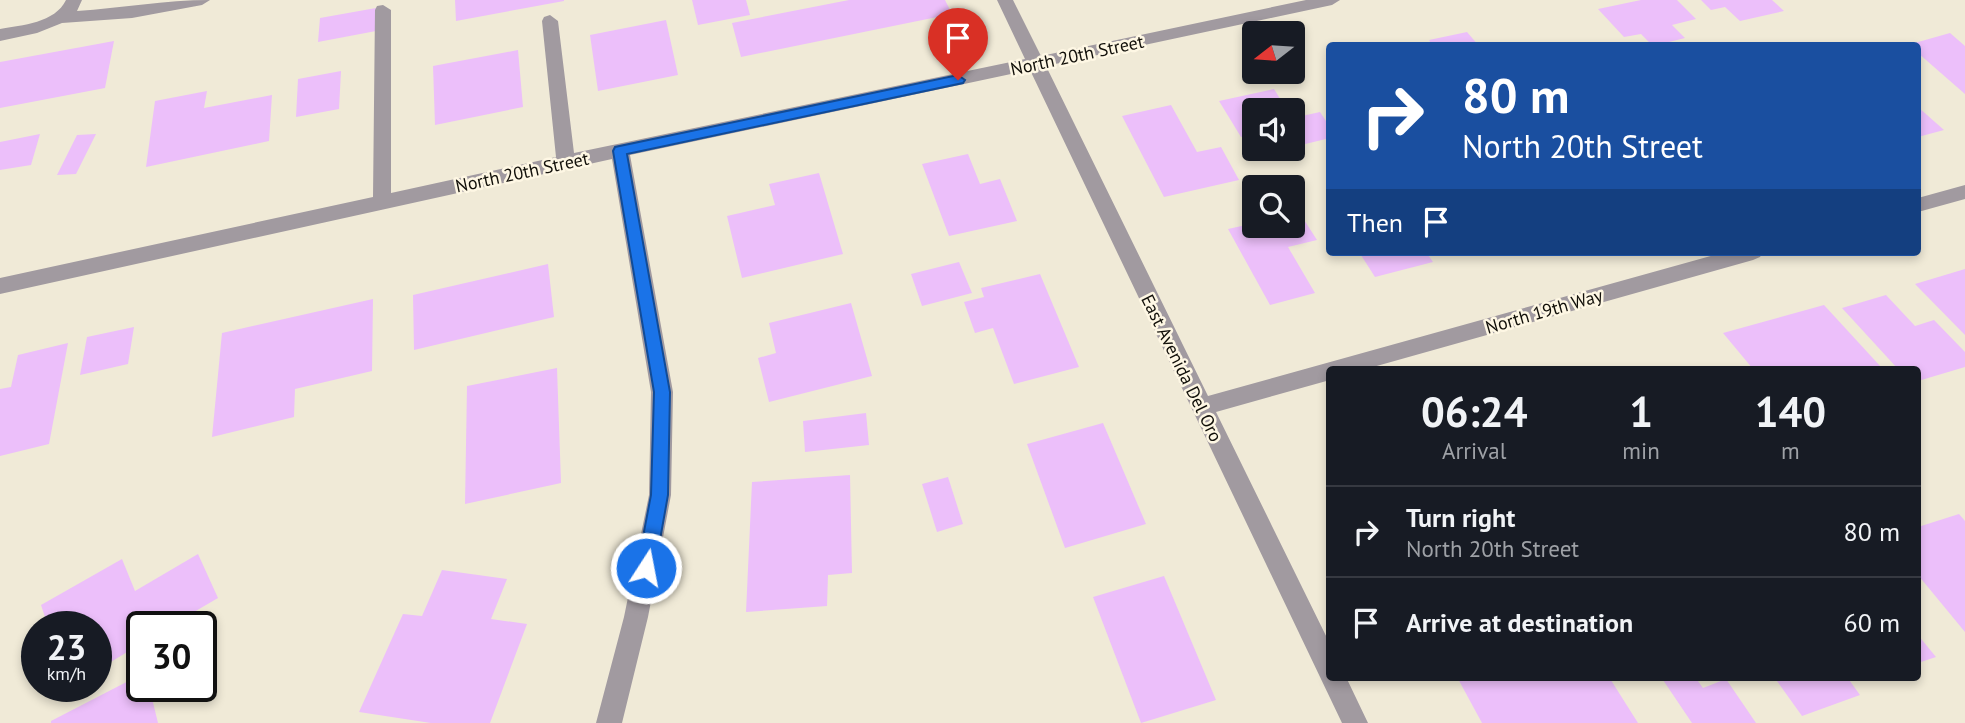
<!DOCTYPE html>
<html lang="en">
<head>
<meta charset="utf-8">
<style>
  body { margin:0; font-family:"PT Sans",sans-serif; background:#20242c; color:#f1f3f6; height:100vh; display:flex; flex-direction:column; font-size:26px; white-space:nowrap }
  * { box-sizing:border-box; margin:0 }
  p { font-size:23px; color:#9ea1a6 }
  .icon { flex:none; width:38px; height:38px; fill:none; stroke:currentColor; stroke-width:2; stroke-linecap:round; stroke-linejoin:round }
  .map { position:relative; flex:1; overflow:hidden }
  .drawer { position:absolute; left:1326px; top:366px; width:595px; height:315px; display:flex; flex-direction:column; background:#171b24; border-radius:7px; box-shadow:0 4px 10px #0003 }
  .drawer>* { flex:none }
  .guide { position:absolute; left:1326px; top:42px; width:595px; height:214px; border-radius:7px; box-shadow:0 4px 10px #0003; background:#1a4fa0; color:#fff; overflow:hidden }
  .needle { width:46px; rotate:253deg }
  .tools { position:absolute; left:1242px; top:21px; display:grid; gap:14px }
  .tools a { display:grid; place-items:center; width:63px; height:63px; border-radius:7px; background:#171b24; box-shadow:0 4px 10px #0003; font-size:35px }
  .speed { position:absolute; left:21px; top:611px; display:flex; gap:14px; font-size:35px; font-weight:700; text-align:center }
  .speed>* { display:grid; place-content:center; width:91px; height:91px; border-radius:50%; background:#171b24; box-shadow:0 4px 10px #0003; line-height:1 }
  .speed small { font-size:18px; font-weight:400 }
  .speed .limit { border:4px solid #111; border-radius:10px; background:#fff; color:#111 }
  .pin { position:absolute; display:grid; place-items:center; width:60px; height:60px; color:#fff; margin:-72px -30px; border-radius:50% 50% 50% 0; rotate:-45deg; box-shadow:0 0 7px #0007 }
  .pin .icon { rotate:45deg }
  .me { position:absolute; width:77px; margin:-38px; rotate:11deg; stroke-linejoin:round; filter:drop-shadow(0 0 5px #0008) }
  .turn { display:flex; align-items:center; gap:24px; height:147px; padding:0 21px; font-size:32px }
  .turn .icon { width:91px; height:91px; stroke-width:2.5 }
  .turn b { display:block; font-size:49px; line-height:60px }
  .then { display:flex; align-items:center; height:66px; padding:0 21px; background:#0003; gap:14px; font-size:26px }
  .eta { display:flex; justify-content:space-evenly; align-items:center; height:119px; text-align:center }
  .eta b { font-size:42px; font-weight:800; line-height:49px }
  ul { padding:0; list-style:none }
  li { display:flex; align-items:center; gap:21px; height:91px; padding:0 21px; border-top:2px solid #363941 }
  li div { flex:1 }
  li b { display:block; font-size:26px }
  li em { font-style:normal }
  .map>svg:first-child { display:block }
  .building { fill:#ecbffa }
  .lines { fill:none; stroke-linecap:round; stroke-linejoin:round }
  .minor { fill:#a19aa0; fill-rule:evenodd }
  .route { fill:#1a73e8; stroke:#114b97; stroke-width:2 }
  .labels { text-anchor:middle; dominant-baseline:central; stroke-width:5; stroke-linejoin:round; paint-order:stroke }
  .street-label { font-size:18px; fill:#110f09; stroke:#fef7e4 }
</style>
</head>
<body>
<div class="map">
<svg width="1965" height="723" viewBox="0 0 1965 723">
  <rect width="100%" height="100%" fill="#f0ead7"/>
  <g class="building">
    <polygon points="455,0 564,0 564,1 456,21"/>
    <polygon points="692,0 746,0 750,15 698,25"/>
    <polygon points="849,0 945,0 952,14 741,57 732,23"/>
    <polygon points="1641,0 1677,0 1696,19 1672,25 1685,38 1653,46 1641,34 1624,37 1598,9"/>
    <polygon points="1701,0 1772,0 1784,11 1740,21 1725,7 1711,10"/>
    <polygon points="376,8 376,31 318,42 320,18"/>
    <polygon points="666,20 678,75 598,91 590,35"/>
    <polygon points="1467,32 1479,46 1433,46 1429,40"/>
    <polygon points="1950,33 1965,46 1965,94 1918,53 1918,46 1904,46"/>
    <polygon points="114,41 105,88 0,108 0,62"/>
    <polygon points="518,50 523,107 435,125 433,66"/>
    <polygon points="341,71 339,109 296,117 298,79"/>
    <polygon points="1274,89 1287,110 1255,110 1255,134 1241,137 1219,101"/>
    <polygon points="207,91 204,108 272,95 269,141 146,167 155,101"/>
    <polygon points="1171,105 1197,152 1221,147 1239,180 1164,197 1122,116"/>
    <polygon points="1918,107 1944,130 1918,137"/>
    <polygon points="1320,112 1330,127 1330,138 1293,147 1293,118"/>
    <polygon points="40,134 31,165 0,170 0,142"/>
    <polygon points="96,134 76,174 57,175 77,135"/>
    <polygon points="968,154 980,184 1000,179 1017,221 949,236 922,164"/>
    <polygon points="819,173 843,254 742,278 727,216 775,205 769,184"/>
    <polygon points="1299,212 1317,240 1288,247 1315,293 1270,305 1228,229 1255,223 1255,226 1293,226 1293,213"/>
    <polygon points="1359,252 1426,252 1433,262 1375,277"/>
    <polygon points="959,262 972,293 922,306 911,274"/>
    <polygon points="548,264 554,317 414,350 413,295"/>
    <polygon points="1965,269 1965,335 1915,284"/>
    <polygon points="1040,274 1079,367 1014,384 993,328 975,333 964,302 984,297 981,288"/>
    <polygon points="1886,295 1915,326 1934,320 1965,352 1965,367 1918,381 1918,369 1898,369 1842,308"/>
    <polygon points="373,299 372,371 295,389 294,417 212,437 222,333"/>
    <polygon points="851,303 872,376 769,402 758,358 776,353 769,323"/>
    <polygon points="1824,305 1881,367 1753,369 1723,333"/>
    <polygon points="134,327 128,364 80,375 87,337"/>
    <polygon points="68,343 49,444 0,456 0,389 11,387 18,355"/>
    <polygon points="557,368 561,483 465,504 467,386"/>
    <polygon points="866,413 869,445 805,452 803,421"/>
    <polygon points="1103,423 1146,524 1065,548 1027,444"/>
    <polygon points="850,475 852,573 828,575 827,606 746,612 752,482"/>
    <polygon points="948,477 963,524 937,532 922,484"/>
    <polygon points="1959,514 1965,521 1965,632 1918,575 1918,527"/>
    <polygon points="198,554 218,598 170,626 142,626 142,643 96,671 96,626 48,626 41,605 122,559 135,591"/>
    <polygon points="442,570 507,579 491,619 527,624 490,723 431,723 359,712 403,614 422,616"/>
    <polygon points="1164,576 1216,700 1141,723 1093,597"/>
    <polygon points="1918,635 1936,657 1918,663"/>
    <polygon points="142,674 142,686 149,686 158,723 51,723 51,721"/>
    <polygon points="1457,677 1609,677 1638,723 1482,723"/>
    <polygon points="1661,677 1695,677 1703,688 1726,679 1756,723 1692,723"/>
    <polygon points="1774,677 1847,677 1860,695 1802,716"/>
  </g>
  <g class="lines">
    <g class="minor">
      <path d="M 66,0 L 82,0 L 77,11 C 121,8 165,0 210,0 L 202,5 L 132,18 L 62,23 L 37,33 L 0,41 L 0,29 C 22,25 55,23 66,0 Z"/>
      <polygon points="997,0 1013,0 1041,56 1306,0 1340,0 1332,5 1046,66 1208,396 1725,252 1763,252 1760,257 1753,260 1366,369 1330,369 1330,380 1216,412 1330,644 1330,677 1346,677 1368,723 1342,723 1030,70 630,155 673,392 671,495 648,617 622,723 596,723 624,617 649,495 651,392 612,159 0,294 0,278 373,197 375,10 377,6 383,5 391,10 391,193 556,157 542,21 544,17 550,15 558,21 574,153 1025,59"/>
      <polygon points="1965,185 1965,199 1918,212 1918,198"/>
    </g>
  </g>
  <polygon class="route" points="958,75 965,80 963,83 627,154 670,392 668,495 655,568 652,574 646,577 639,574 637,568 651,495 654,392 613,151 615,147"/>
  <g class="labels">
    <g class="street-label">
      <text transform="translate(1077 55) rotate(-12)">North 20th Street</text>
      <text transform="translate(522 172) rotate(-12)">North 20th Street</text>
      <text transform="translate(1544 311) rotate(-16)">North 19th Way</text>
      <text transform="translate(1182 368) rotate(64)">East Avenida Del Oro</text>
    </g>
  </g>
</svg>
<div class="tools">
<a><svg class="needle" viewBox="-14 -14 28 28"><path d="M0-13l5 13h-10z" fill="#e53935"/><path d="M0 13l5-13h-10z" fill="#9ea1a6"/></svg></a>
<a><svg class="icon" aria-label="sound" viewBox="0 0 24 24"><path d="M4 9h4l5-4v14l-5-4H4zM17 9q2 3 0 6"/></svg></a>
<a><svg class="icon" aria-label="search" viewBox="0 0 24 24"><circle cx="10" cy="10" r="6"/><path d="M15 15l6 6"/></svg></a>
</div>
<div class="speed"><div>23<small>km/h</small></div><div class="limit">30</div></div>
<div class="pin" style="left:958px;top:80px;background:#d93025"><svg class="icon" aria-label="arrive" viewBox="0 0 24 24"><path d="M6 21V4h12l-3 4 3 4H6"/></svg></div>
<svg class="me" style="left:646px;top:568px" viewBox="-20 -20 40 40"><circle r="17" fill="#1a73e8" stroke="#fff" stroke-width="3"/><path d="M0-11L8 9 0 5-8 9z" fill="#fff"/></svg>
<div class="guide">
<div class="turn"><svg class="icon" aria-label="right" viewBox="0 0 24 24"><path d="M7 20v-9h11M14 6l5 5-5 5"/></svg><div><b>80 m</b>North 20th Street</div></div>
<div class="then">Then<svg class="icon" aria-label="arrive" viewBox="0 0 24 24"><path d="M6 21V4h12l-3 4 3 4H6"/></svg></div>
</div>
<section class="drawer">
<div class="eta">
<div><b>06:24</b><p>Arrival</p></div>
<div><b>1</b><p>min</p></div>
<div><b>140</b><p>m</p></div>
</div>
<ul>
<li><svg class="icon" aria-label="right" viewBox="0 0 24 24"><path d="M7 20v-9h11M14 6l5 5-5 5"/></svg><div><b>Turn right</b><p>North 20th Street</p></div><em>80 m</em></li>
<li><svg class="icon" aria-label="arrive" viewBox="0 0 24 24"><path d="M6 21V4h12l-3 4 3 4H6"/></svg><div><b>Arrive at destination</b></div><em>60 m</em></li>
</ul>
</section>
</div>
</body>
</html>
